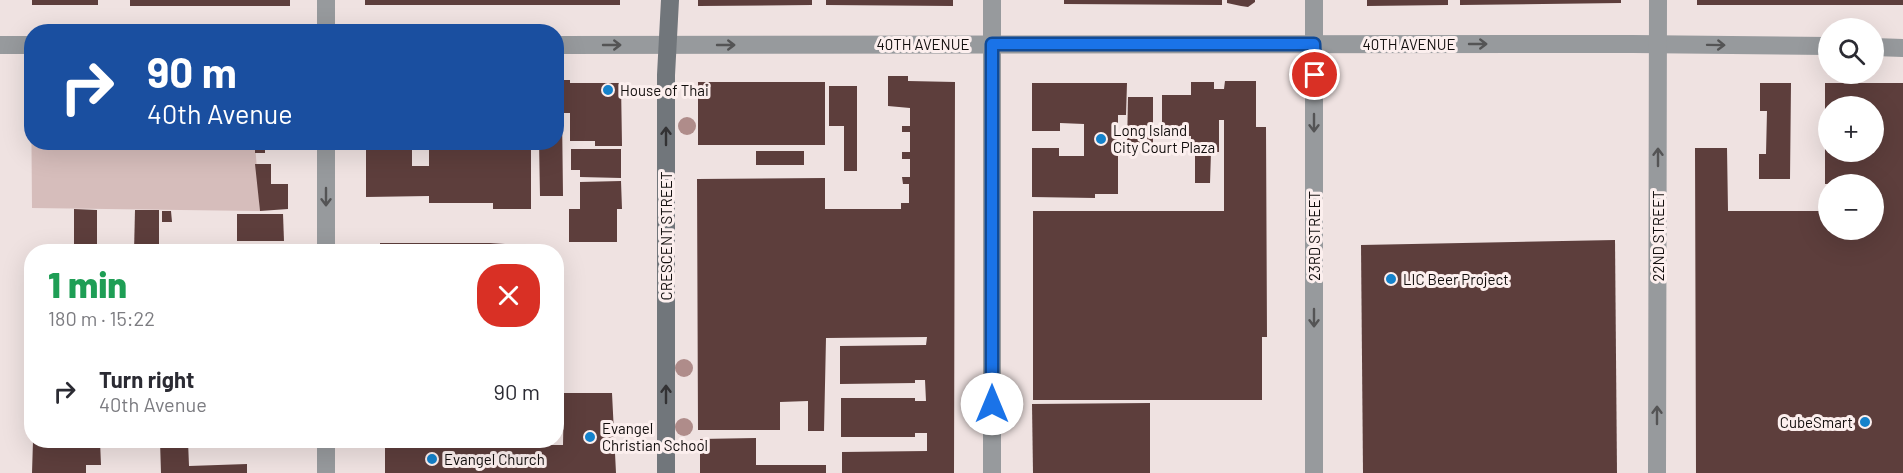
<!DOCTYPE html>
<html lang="en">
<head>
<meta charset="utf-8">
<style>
  body { margin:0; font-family:Barlow,sans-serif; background:#f2f2f3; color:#2b2b33; height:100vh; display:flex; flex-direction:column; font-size:22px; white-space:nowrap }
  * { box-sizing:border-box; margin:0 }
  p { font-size:20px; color:#7c7c81 }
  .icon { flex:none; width:33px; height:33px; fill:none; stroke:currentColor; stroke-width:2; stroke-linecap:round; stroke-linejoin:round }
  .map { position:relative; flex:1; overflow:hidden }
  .side { position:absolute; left:24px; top:244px; width:540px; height:204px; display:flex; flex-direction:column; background:#fff; border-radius:24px; box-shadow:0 6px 24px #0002 }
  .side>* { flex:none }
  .banner { position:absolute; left:24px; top:24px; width:540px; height:126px; border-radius:24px; box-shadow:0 6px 24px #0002; background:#1a4fa0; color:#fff; overflow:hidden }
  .fabs { position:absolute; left:1818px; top:18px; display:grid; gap:12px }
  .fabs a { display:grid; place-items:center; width:66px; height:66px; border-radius:50%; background:#fff; box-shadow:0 6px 24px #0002; font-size:30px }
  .pin { position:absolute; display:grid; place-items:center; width:51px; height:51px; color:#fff; margin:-26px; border:3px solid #fff; border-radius:50%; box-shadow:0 2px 6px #0007 }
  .me { position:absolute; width:66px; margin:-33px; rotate:0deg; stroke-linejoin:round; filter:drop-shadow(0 0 4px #0008) }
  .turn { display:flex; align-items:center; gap:21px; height:126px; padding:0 24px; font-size:27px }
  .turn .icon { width:78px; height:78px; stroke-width:2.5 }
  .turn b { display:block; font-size:42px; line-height:51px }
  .round { display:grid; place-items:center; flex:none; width:63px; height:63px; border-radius:24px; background:#f2f2f3 }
  .summary { display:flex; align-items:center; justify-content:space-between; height:102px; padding:0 24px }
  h1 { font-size:36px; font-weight:800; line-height:45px; color:#1e9e55 }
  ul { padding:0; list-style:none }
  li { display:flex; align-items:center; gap:18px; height:90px; padding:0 24px }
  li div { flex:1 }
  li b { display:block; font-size:22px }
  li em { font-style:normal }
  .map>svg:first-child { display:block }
  .green { fill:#d6bdbb }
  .building { fill:#5d3e3c; fill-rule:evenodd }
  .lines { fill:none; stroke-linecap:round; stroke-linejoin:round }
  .street { stroke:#979a9d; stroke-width:18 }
  .secondary { stroke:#71767b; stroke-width:18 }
  .tree { fill:#af8c8a }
  .oneway { stroke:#545455 }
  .oneway2 { stroke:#333234 }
  .route-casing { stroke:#114b97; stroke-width:15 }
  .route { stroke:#1a73e8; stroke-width:10 }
  .poi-dot { fill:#1482cb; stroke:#fcefee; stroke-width:2 }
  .labels { text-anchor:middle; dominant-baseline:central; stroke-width:6; stroke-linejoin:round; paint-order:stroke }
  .street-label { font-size:15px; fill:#120e0d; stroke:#fcefee }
  .poi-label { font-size:15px; fill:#120e0d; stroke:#fcefee; text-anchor:start }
</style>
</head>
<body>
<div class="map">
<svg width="1903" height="473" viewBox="0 0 1903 473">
  <rect width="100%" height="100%" fill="#efe2e1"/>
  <polygon class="green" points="31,83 32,142 255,143 260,211 32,208"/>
  <g class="building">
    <rect x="32" y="0" width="66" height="5"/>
    <rect x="130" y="0" width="160" height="6"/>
    <rect x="365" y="0" width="255" height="5"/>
    <polygon points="698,0 812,0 812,5 698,6"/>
    <polygon points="826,0 953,0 953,6 826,5"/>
    <polygon points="1064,0 1222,0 1222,5 1064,4"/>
    <polygon points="1227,0 1255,0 1255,2 1248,7 1241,6 1227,3"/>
    <polygon points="1367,0 1448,0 1448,5 1367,6"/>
    <polygon points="1460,0 1621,0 1621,3 1460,5"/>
    <rect x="1697" y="0" width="206" height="5"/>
    <polygon points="888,76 908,76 908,81 955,82 954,473 842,473 842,452 927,451 927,433 915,433 915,437 841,437 841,398 915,398 915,401 926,401 925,380 915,380 915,383 840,384 840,346 926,345 927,337 826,338 824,431 808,431 808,401 780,402 780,430 698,430 697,179 825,178 825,209 901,209 901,203 909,203 909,184 903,184 902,177 910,177 910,159 902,159 902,152 910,152 910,132 902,132 902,126 910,126 910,108 888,106"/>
    <polygon points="556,80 570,80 570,83 621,83 622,146 595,146 595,141 570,141 570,113 562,113 563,196 540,196 539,142 556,142"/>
    <polygon points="1225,81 1256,81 1256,127 1266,127 1267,337 1262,337 1262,400 1033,400 1033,211 1224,211 1224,120 1219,120 1219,152 1211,152 1210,183 1195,183 1195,155 1201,155 1201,152 1191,152 1191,136 1162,136 1162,95 1191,95 1191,82 1214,82 1214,89 1224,89"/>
    <rect x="698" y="82" width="127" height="63"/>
    <polygon points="1032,83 1127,83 1126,115 1118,115 1118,194 1095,194 1095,198 1032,197 1032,148 1059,148 1059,156 1084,156 1084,124 1060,123 1060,131 1032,131"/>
    <polygon points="1760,83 1791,83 1790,179 1759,179 1759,154 1766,154 1767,111 1760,111"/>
    <path d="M 1825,83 L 1903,83 L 1903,473 L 1696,473 L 1695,148 L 1727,148 L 1728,211 L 1828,211 L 1828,230 L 1874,230 L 1874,184 L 1825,184 ZM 1828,106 L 1874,106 L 1874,152 L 1828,152 Z"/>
    <polygon points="829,86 857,86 857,171 844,171 844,126 829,126"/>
    <polygon points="1128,97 1153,97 1153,147 1127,147"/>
    <rect x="255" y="142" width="10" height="11"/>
    <polygon points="366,142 412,142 412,166 429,166 429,142 531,142 531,209 493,209 493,203 429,203 429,196 366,197"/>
    <polygon points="571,149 621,149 621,178 580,177 580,170 571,170"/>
    <rect x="756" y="151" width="48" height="14"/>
    <polygon points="255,164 271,164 271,184 288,184 288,209 260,211"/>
    <polygon points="621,181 622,209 617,209 617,242 569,242 569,209 580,209 580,182"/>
    <polygon points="74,209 97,210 97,244 74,244"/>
    <polygon points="135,210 159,210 159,252 134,252"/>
    <polygon points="162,211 171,211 172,222 162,222"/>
    <polygon points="237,214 283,214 284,241 237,241"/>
    <polygon points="1615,240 1617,473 1363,473 1361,245"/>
    <polygon points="380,243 490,243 505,244 505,252 380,252"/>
    <polygon points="564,393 612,393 616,473 385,473 385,445 362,445 362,441 505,441 505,445 563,445"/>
    <polygon points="1150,403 1150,473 1033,473 1032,404"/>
    <polygon points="756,438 756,465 826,465 826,473 700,473 700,439"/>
    <polygon points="33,441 100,441 101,465 86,465 86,473 32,473"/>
    <polygon points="160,441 188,441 189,466 247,464 247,473 161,473"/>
  </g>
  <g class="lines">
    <g class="street">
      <polyline points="326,32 326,0"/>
      <polyline points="0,45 32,45"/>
      <polyline points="556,45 1633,44 1828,46"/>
      <polyline points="1874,47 1903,48"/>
      <polyline points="326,142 326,252"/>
      <polyline points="326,441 326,473"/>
      <polyline points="992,473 992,0"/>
      <polyline points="1314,473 1314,0"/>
      <polyline points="1657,473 1658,0"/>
    </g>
    <polyline class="secondary" points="666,473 666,75 670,0"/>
  </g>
  <g class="tree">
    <circle cx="687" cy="126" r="9"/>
    <circle cx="684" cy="368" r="9"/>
    <circle cx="684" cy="427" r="9"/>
  </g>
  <defs><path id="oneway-shaft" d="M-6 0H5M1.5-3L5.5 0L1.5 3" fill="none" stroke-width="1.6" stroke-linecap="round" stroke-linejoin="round" transform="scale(1.5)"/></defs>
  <g class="oneway">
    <use href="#oneway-shaft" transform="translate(1478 44)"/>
    <use href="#oneway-shaft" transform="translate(612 45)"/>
    <use href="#oneway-shaft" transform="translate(726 45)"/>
    <use href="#oneway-shaft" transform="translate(1716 45) rotate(1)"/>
    <use href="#oneway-shaft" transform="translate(1314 123) rotate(90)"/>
    <use href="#oneway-shaft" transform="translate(1658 157) rotate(-90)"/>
    <use href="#oneway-shaft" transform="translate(326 197) rotate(90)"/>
    <use href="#oneway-shaft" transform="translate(1314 318) rotate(90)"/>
    <use href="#oneway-shaft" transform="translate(1657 415) rotate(-90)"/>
  </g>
  <g class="oneway2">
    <use href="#oneway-shaft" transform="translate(666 136) rotate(-90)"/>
    <use href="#oneway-shaft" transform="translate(666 394) rotate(-90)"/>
  </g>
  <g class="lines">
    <defs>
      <polyline id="route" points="992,404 992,44 1314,44 1315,75"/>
    </defs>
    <use href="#route" class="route-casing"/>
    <use href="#route" class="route"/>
  </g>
  <g class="poi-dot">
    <circle cx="608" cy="90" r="6"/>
    <circle cx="1101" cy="139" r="6"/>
    <circle cx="1391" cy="279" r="6"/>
    <circle cx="1865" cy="422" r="6"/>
    <circle cx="590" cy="437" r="6"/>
    <circle cx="432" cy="459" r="6"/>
  </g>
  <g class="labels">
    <g class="street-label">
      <text x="923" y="44">40TH AVENUE</text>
      <text x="1409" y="44">40TH AVENUE</text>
      <text transform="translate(666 236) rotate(-90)">CRESCENT STREET</text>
      <text transform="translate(1314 236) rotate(-90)">23RD STREET</text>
      <text transform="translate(1658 236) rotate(-90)">22ND STREET</text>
    </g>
    <g class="poi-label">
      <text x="620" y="90">House of Thai</text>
      <text x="1113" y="130">Long Island<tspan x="1113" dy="17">City Court Plaza</tspan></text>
      <text x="1403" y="279">LIC Beer Project</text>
      <text x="1853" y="422" text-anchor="end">CubeSmart</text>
      <text x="602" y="428">Evangel<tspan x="602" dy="17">Christian School</tspan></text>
      <text x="444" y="459">Evangel Church</text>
    </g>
  </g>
</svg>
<div class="fabs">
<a><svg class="icon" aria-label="search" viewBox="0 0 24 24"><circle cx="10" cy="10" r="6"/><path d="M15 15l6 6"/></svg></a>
<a>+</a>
<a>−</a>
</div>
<div class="pin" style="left:1315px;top:75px;background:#d93025"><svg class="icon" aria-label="arrive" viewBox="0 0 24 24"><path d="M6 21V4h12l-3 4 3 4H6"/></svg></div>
<svg class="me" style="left:992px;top:404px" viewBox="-20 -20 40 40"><circle r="19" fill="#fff"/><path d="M0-13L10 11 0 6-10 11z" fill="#1a73e8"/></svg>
<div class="banner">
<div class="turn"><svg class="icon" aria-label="right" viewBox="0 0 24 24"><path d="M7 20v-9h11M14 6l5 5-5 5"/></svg><div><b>90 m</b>40th Avenue</div></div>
</div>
<section class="side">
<div class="summary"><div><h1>1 min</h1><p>180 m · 15:22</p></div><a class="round" style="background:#d93025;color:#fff"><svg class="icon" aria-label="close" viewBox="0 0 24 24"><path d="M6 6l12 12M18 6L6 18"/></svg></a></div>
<ul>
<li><svg class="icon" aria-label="right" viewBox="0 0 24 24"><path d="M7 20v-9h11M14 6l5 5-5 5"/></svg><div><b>Turn right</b><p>40th Avenue</p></div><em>90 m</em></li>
</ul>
</section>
</div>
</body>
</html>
